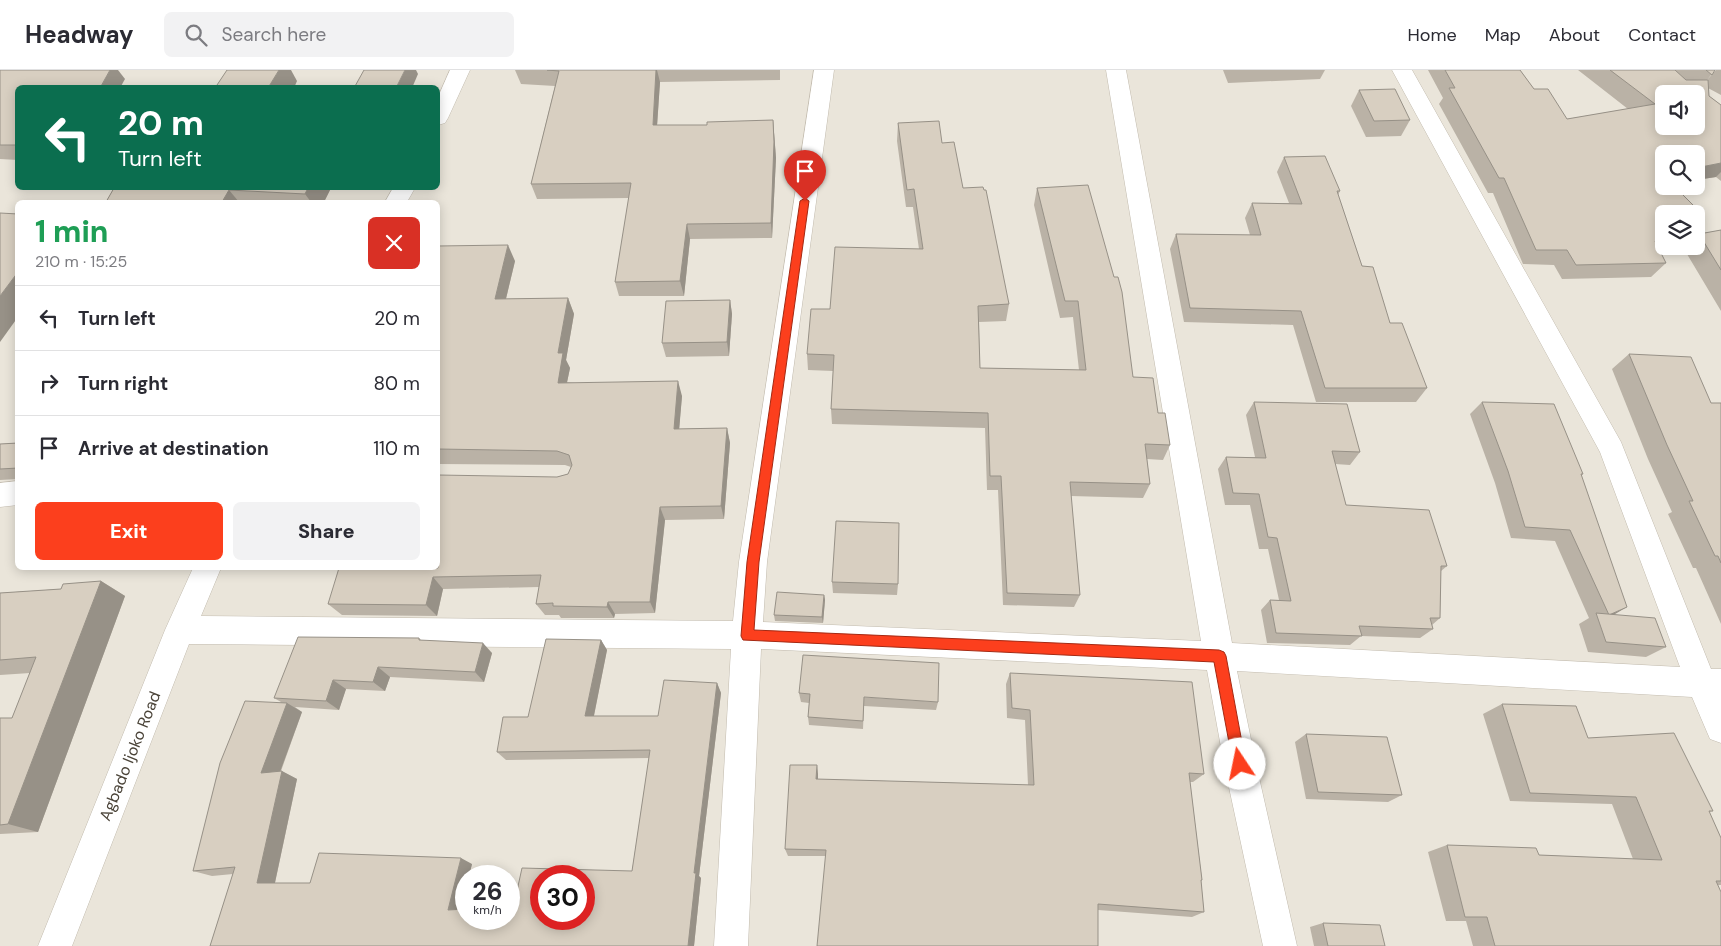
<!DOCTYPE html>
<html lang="en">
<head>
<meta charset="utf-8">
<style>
  body { margin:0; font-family:"DM Sans",sans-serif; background:#f2f2f3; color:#2b2b33; height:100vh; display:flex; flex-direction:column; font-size:19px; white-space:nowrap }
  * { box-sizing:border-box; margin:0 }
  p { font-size:16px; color:#7c7c81 }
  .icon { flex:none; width:28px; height:28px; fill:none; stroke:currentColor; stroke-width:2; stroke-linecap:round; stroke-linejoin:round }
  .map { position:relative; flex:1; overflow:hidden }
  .drawer { position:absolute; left:15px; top:130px; width:425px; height:370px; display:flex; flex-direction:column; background:#fff; border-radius:8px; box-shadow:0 2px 12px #0003 }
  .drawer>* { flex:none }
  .top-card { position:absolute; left:15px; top:15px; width:425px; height:105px; border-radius:8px; box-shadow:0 2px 12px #0003; background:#0b6e4f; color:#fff; overflow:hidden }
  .controls { position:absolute; left:1655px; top:15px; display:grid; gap:10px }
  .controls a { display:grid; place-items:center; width:50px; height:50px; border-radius:8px; background:#fff; box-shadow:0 2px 12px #0003; font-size:25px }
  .speed { position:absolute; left:455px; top:795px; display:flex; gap:10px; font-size:25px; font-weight:700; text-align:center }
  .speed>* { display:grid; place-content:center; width:65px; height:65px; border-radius:50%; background:#fff; box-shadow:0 2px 12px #0003; line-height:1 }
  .speed small { font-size:12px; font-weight:400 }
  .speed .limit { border:8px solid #d22; background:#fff; color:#111 }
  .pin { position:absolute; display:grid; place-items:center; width:42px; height:42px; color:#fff; margin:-51px -21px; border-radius:50% 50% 50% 0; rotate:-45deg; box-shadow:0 0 5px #0007 }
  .pin .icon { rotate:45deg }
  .me { position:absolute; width:55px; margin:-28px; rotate:349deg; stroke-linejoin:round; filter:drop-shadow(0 0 4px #0008) }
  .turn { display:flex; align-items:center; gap:18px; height:105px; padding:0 20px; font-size:22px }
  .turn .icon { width:65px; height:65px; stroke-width:2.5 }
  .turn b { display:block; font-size:35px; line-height:42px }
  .round { display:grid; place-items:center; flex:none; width:52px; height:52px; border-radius:8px; background:#f2f2f3 }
  .overview { display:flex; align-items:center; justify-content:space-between; height:85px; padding:0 20px }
  h1 { font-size:30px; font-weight:800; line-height:38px; color:#1e9e55 }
  .action { display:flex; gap:10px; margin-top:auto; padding:10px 20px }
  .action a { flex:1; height:58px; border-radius:8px; background:#fc3f1d; color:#fff; font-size:20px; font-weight:800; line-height:58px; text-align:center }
  .action a+a { background:#f2f2f3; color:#2b2b33 }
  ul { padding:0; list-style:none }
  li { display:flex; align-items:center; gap:15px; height:65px; padding:0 20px; border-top:1px solid #e1e1e2 }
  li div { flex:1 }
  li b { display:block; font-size:19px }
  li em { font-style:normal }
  header { display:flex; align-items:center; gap:30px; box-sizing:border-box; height:70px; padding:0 25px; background:#fff; border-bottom:1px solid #e1e1e2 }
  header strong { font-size:24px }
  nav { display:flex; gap:28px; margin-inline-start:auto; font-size:18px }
  .search { width:350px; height:45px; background:#f2f2f3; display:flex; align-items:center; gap:12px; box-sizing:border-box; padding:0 18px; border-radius:8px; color:#7c7c81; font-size:19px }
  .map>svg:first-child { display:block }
  .residential { fill:#eae5da; fill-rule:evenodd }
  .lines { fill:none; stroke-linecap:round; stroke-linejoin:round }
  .minor-casing { stroke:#c2bbae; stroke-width:1 }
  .minor { fill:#fff; fill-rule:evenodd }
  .wall { fill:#bab2a6 }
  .shaded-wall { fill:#979187 }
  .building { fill:#d8cfc1; stroke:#979187; fill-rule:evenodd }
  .route { fill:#fc3f1d; stroke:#a42913 }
  .labels { text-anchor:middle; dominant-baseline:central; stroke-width:4; stroke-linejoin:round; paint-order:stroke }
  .street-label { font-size:16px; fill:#4b4439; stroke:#fff }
</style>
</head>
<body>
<header>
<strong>Headway</strong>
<div class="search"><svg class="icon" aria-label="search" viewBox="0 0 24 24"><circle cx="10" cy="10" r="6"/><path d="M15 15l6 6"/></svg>Search here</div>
<nav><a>Home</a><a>Map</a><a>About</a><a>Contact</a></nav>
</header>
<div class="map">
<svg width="1721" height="876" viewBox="0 0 1721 876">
  <rect width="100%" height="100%" fill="#f6f3ec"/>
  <path class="residential" d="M 0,0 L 1721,0 L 1721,876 L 0,876 ZM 18,18 L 438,18 L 438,118 L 18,118 ZM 1664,24 L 1696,24 L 1696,56 L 1664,56 ZM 1664,84 L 1696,84 L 1696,116 L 1664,116 ZM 18,132 L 438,132 L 438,498 L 18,498 ZM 1664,144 L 1696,144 L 1696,176 L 1664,176 ZM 466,806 L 509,806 L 509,849 L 466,849 ZM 541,806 L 584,806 L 584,849 L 541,849 Z"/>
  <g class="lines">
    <defs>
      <g id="minor">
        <polygon points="450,0 470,0 448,48 445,53 438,55 438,27"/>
        <polygon points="814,0 834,0 767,492 763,552 1201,571 1106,0 1126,0 1232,573 1680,597 1600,382 1392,0 1412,0 1621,372 1711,599 1721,599 1721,673 1710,669 1692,627 1237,601 1256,694 1297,876 1263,876 1224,694 1207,600 761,579 748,876 714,876 731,579 189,574 72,876 38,876 165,560 193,498 221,498 201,546 733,551 739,492"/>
        <polygon points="393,118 415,118 407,132 385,132"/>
        <polygon points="18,411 18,435 0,437 0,413"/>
      </g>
    </defs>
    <use href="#minor" class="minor-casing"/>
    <use href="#minor" class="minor"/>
  </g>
  <g class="wall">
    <polygon points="0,0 125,9 18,18 18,90 0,89"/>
    <polygon points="515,0 780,0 780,10 660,12 657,55 707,55 773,50 776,88 772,168 690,169 684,226 619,226 615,212 629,128 537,129 531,114 555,16 521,14"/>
    <polygon points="1223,0 1325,0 1320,9 1228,13"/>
    <polygon points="1428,0 1520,0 1534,19 1567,49 1628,39 1578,0 1715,0 1707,10 1716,0 1721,0 1721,25 1708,18 1709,26 1721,35 1721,111 1716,107 1696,110 1696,84 1664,116 1702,144 1696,150 1696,144 1657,176 1666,193 1651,207 1562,209 1554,195 1523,194 1493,123 1488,123 1439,34 1443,28"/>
    <polygon points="1359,20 1410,50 1401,66 1366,67 1351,36"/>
    <polygon points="898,53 942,73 963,118 1009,234 1006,251 979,252 980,298 1079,300 1073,247 1060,248 1034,135 1037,118 1133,307 1158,343 1170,375 1163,390 1147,389 1150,414 1143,428 1071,426 1080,525 1074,537 1003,535 998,420 987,420 985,358 832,354 831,339 833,301 808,300 807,284 830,239 919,179 913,137 906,137 897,71"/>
    <polygon points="1284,87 1340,121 1338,125 1362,196 1390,253 1427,318 1416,332 1316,332 1293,255 1184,252 1170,179 1176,164 1250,165 1245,148 1252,133 1289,133 1277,102"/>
    <polygon points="114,118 331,118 324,132 106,132"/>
    <polygon points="1721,160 1721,241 1684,179 1687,176 1696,176 1696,167 1699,164"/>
    <polygon points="438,176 515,191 506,229 568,228 574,244 566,290 570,298 567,312 682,326 679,359 727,358 730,373 724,449 665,450 655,543 615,544 614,548 561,548 559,545 545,545 536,534 539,517 443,519 437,546 342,545 328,534 557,407 568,404 571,397 565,395 438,394"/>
    <polygon points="730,230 732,244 729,286 666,287 662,273"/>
    <polygon points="1629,284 1711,333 1721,333 1721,554 1696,498 1693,498 1668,444 1672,442 1648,389 1612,299"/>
    <polygon points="1254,332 1360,382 1350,395 1335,394 1346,435 1447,496 1441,501 1440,548 1432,555 1433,559 1420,568 1361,566 1350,575 1267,573 1261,540 1270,530 1279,530 1268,479 1259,479 1250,435 1225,435 1218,399 1226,387 1255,387 1246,345"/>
    <polygon points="1482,332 1583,404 1581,406 1614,545 1666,577 1646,587 1588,582 1579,554 1589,548 1555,471 1511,468 1495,413 1470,344"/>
    <polygon points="18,373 18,409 0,410 0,374"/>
    <polygon points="101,511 125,526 38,762 0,764 0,648 12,648 30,603 0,605 0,523 61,519"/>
    <polygon points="832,512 898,514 897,525 833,523"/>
    <polygon points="824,525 825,530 823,553 775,551 774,545"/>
    <polygon points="419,568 421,570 492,583 484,612 390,607 385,621 346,619 339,640 295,637 302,642 281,701 297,709 275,813 310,813 472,794 460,839 513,839 632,801 649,688 506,690 497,682 528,647 601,570 607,580 594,646 658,646 717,613 721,623 699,806 701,808 694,876 210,876 233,804 212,806 193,801 281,632 274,628"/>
    <polygon points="1010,603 1204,704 1193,712 1190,712 1202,810 1201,811 1204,842 1192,847 1098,840 825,786 788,786 785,779 817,695 818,709 1028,715 1025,650 1007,648 1006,614"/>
    <polygon points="799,623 938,632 936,640 864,636 863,659 809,655 808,647 809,633 801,632"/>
    <polygon points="1502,634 1588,668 1713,741 1709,742 1721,768 1721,815 1718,815 1721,876 1473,876 1466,851 1446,851 1428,782 1447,775 1539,785 1633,789 1612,734 1510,731 1483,644"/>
    <polygon points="1306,664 1402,725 1388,732 1306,729 1295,672"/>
    <polygon points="1323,853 1385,876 1314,876 1310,857"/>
  </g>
  <g class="shaded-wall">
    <polygon points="110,0 118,0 125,9 120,18 100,18"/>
    <polygon points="279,0 291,0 297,11 294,18 268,18"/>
    <polygon points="405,0 416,0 418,4 412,18 396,18"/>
    <polygon points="656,0 657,0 660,12 656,71 653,55"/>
    <polygon points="773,50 776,88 772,168 771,153"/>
    <polygon points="1721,93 1721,102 1716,107 1696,110 1696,98"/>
    <polygon points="308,118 331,118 324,132 311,132 305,124"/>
    <polygon points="229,120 239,132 222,132"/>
    <polygon points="687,154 690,169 684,226 680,211"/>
    <polygon points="1664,166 1664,172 1640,186 1655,171"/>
    <polygon points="508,175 515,191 502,245 495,229"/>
    <polygon points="18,202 18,247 0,272 0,226"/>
    <polygon points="568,228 574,244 566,290 570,298 564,327 558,313 558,283"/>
    <polygon points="730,230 732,244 729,286 727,272"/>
    <polygon points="678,311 682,326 678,373 674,359"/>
    <polygon points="727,358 730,373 724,449 721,436"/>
    <polygon points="660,437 665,450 655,543 650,532"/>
    <polygon points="433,507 443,519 437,546 426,535"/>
    <polygon points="101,511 125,526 38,762 8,754"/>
    <polygon points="824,525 825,530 823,553 822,547"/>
    <polygon points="608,532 615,544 614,548 607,537"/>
    <polygon points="1627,537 1610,547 1609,545"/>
    <polygon points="601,570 607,580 592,655 585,646"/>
    <polygon points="483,573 492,583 484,612 475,602"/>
    <polygon points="378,597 390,607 385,621 373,612"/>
    <polygon points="333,610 346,619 339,640 326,631"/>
    <polygon points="717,613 721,623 699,806 701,808 694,876 688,876 694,803"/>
    <polygon points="287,633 302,642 277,710 261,703"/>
    <polygon points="817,695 818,704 818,718 816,709"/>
    <polygon points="282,701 297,709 274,817 257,813"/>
    <polygon points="461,788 472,794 469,806 466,806 466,817 459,844 448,840"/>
  </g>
  <g class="building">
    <polygon points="0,0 110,0 100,18 18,18 18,75 0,75"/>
    <polygon points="227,0 279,0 268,18 215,18"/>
    <polygon points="364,0 405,0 396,18 354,18"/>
    <polygon points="547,0 656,0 653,55 707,55 707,52 773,50 774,72 771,153 687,154 680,211 615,212 631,113 531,114 559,1"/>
    <path d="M 1445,0 L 1520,0 L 1534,19 L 1548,19 L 1567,49 L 1655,34 L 1610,0 L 1675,0 L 1686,10 L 1708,10 L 1709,26 L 1721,35 L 1721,93 L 1696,98 L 1696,84 L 1664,84 L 1664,104 L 1662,104 L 1664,106 L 1664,116 L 1674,116 L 1702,144 L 1696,148 L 1696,144 L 1664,144 L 1664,166 L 1655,171 L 1666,193 L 1576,195 L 1567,180 L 1536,180 L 1504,108 L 1499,108 L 1449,18 L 1455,18 ZM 1664,24 L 1696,24 L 1696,56 L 1664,56 Z"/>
    <polygon points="1706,0 1715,0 1712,5"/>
    <polygon points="1395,19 1410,50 1374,51 1359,20"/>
    <polygon points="939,51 942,73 954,72 963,118 983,117 984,120 986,120 1009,234 978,236 980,298 1086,300 1078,231 1065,231 1037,118 1088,115 1114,207 1118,207 1122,222 1133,307 1153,308 1158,343 1165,343 1170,375 1145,374 1150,414 1070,412 1080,525 1007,523 1001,406 990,406 988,343 831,339 834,285 807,284 811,239 830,239 835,177 923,179 914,119 907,120 898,53"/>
    <polygon points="1325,86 1340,121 1337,121 1362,196 1373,197 1390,253 1402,253 1427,318 1325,318 1301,241 1190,238 1176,164 1261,165 1252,133 1302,134 1284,87"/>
    <polygon points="114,118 308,118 305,124 229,120 222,132 106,132"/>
    <polygon points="0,143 18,144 18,202 0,226"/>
    <polygon points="1721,160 1721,200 1699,164"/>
    <polygon points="508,175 495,229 568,228 558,283 563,283 558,313 678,311 674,359 727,358 721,436 660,437 650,532 608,532 607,537 553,536 553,533 536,534 541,505 433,507 426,535 328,534 339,498 438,498 438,405 557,407 568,404 572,395 569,385 557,381 438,379 438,176"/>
    <polygon points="730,230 727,272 662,273 666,231"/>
    <polygon points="1629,284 1691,287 1711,333 1721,333 1721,493 1718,486 1715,486 1689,431 1693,431 1667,375"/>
    <polygon points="1254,332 1347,334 1360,382 1332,381 1346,435 1429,440 1447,496 1441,496 1440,548 1430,548 1433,559 1359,556 1362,566 1276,563 1270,530 1291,531 1277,468 1268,467 1259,424 1233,423 1226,387 1266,388"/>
    <polygon points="1482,332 1554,334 1583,404 1581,404 1627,537 1609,545 1570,460 1525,457 1508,401"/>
    <polygon points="18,373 18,398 0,399 0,374"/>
    <polygon points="836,451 899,453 898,514 832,512"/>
    <polygon points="101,511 8,754 0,755 0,648 12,648 36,587 0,590 0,523 61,519 63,514"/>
    <polygon points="777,522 824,525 822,547 774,545"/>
    <polygon points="1596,543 1655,548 1666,577 1606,572"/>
    <polygon points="298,567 419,568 419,570 483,573 475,602 378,597 373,612 333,610 326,631 274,628"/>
    <path d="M 546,569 L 601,570 L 585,646 L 658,646 L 664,610 L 717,613 L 694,803 L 696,803 L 688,876 L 210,876 L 235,797 L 193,801 L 220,693 L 245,631 L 287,633 L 261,703 L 282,701 L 257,813 L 310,813 L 319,783 L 461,788 L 448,840 L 466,839 L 466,849 L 509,849 L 509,839 L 513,839 L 522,798 L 632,801 L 650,680 L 497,682 L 503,647 L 528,647 ZM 541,806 L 584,806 L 584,849 L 541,849 Z"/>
    <polygon points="803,585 939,593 938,632 864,627 863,651 808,647 810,624 799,623"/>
    <polygon points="1010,603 1192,612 1204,704 1189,703 1202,810 1201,810 1204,842 1098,834 1098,876 817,876 826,780 785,779 790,695 817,695 816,709 1034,715 1030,640 1012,638"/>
    <polygon points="1502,634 1576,636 1588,668 1674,663 1713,741 1709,741 1721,768 1721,811 1716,811 1721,822 1721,876 1495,876 1487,847 1465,847 1447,775 1536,778 1539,785 1662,790 1636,727 1530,723"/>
    <polygon points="1306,664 1387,667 1402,725 1318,722"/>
    <polygon points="1323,853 1380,855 1385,876 1328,876"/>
  </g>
  <polygon class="route" points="805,128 809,131 759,492 754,560 1219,580 1224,582 1226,586 1246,694 1245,699 1240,700 1235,699 1233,694 1214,592 743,570 741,566 747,492 800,131"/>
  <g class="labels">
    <g class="street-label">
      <text transform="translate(130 686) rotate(-68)">Agbado Ijoko Road</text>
    </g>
  </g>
</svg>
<div class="controls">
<a><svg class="icon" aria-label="sound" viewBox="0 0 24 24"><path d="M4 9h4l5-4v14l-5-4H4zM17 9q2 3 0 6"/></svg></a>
<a><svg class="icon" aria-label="search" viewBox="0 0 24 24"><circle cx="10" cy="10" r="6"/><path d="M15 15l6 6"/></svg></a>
<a><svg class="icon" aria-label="layers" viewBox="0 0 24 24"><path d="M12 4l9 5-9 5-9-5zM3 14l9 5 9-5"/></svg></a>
</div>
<div class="speed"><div>26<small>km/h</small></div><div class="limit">30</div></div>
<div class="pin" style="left:805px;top:131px;background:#d93025"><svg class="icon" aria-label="arrive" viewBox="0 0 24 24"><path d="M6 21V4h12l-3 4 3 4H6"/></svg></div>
<svg class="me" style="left:1240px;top:694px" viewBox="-20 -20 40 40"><circle r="19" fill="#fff"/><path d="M0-13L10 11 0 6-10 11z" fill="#fc3f1d"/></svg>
<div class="top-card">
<div class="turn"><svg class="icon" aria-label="left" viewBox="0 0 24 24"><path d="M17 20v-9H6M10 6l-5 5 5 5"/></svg><div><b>20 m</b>Turn left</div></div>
</div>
<section class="drawer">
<div class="overview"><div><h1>1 min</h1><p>210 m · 15:25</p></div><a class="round" style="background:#d93025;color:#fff"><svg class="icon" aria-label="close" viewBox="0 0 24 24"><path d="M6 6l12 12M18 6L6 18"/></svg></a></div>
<ul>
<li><svg class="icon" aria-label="left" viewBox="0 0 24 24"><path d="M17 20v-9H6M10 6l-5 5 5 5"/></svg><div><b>Turn left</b></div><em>20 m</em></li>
<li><svg class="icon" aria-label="right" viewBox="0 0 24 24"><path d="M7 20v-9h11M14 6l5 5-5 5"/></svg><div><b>Turn right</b></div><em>80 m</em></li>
<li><svg class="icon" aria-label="arrive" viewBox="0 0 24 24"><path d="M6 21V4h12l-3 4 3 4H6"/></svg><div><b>Arrive at destination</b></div><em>110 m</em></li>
</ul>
<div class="action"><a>Exit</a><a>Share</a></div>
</section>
</div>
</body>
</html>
